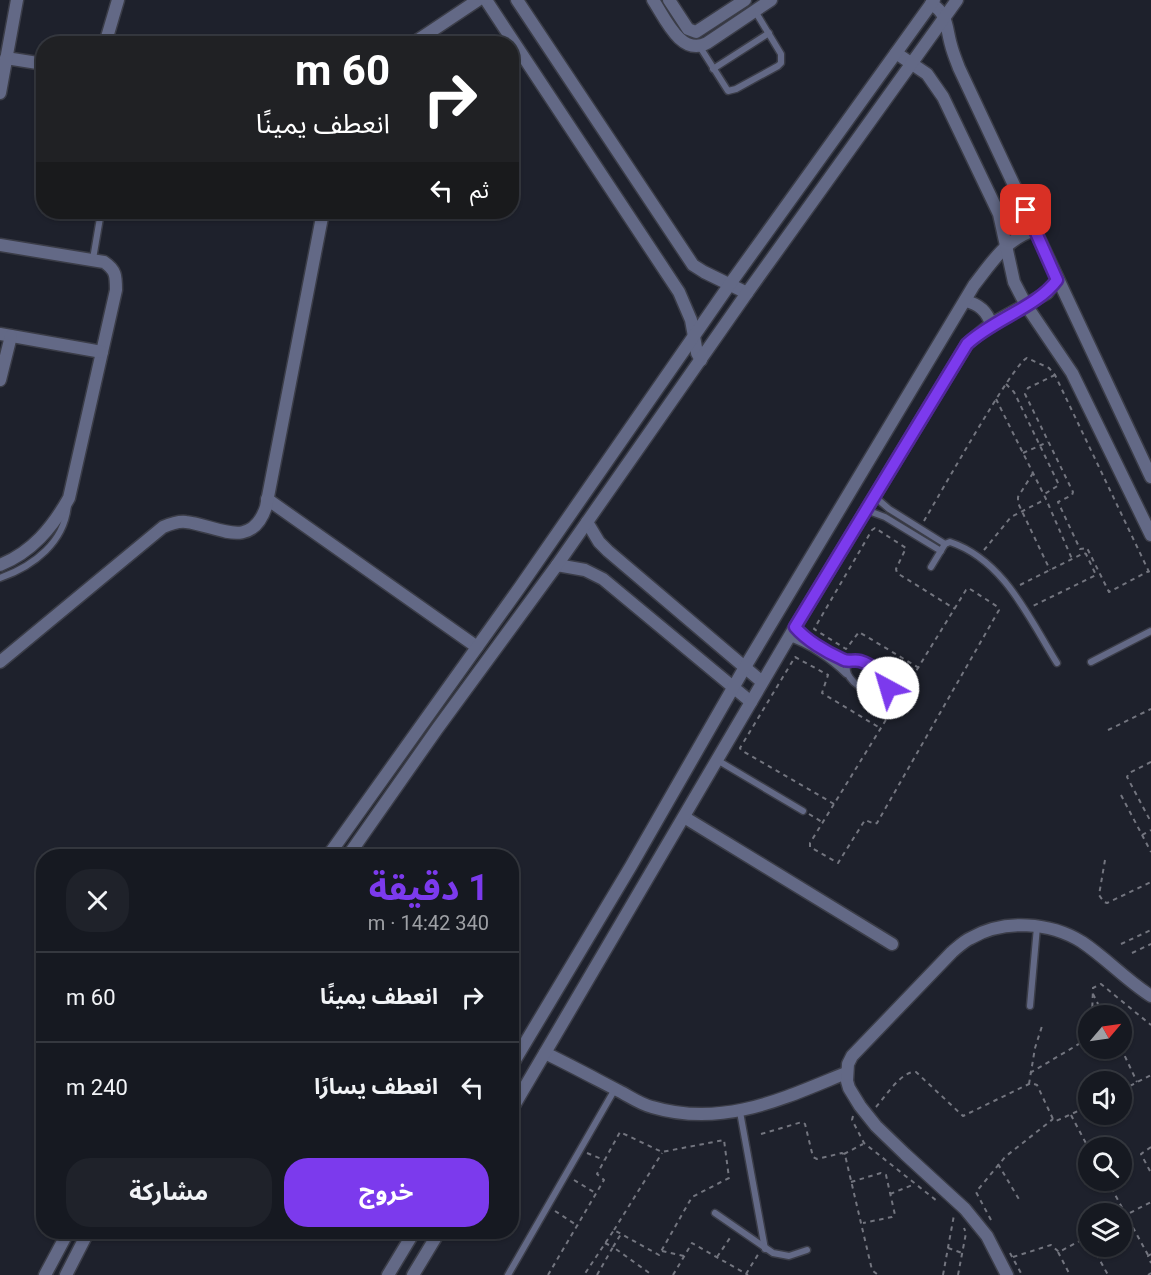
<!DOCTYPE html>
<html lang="ar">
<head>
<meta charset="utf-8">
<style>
  body { margin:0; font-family:Roboto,"Noto Sans Arabic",sans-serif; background:#1f222a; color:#f1f3f6; direction:rtl; height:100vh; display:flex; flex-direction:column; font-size:22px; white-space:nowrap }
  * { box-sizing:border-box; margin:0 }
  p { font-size:20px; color:#9ea0a5 }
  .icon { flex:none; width:33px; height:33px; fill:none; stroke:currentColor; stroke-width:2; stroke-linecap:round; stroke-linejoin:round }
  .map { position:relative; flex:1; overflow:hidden; direction:ltr }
  .sheet { position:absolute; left:36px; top:849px; width:483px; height:390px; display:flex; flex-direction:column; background:#161921; border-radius:24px; box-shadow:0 2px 4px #0004,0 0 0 2px #35383f; direction:rtl }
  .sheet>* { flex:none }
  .hud { position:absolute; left:36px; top:36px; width:483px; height:183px; border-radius:24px; box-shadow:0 2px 4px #0004,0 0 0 2px #35383f; direction:rtl; background:#202124; color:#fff; overflow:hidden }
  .needle { width:39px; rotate:61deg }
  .controls { position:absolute; left:1078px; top:1005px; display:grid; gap:12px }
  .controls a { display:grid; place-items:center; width:54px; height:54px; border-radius:50%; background:#161921; box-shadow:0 2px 4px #0004,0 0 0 2px #35383f; font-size:30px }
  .pin { position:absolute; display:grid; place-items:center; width:51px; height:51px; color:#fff; margin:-26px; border-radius:12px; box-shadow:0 3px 9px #0006 }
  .me { position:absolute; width:66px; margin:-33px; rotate:321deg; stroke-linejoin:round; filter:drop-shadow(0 0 4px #0008) }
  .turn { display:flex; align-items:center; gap:21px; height:126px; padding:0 30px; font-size:27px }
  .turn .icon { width:78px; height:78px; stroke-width:2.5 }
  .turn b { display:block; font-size:42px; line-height:51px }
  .then { display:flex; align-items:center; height:57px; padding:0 30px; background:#0003; gap:12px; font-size:22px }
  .round { display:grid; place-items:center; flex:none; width:63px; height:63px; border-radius:24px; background:#1f222a }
  .summary { display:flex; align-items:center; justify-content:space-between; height:102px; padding:0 30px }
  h1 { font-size:36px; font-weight:700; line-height:45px; color:#7c3aed }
  .action { display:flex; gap:12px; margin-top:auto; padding:12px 30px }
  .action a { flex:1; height:69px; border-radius:24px; background:#7c3aed; color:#fff; font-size:24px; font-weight:700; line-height:69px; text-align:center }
  .action a+a { background:#1f222a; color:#f1f3f6 }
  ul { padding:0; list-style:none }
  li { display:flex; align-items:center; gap:18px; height:90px; padding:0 30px; border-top:2px solid #35383f }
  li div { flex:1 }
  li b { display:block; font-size:22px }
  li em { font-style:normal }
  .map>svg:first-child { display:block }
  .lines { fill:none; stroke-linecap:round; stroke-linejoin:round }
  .service-casing { stroke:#3b3d48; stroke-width:9 }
  .minor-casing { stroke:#3b3d48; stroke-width:15 }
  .tertiary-casing { stroke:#3b3d48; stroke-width:15 }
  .path { stroke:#73757f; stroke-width:2; stroke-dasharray:4.5 4.5; stroke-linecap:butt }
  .service { stroke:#636986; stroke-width:6 }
  .minor { stroke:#636986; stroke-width:12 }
  .tertiary { stroke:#636986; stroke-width:12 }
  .route-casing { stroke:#51269a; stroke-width:15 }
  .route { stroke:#7c3aed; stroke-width:10 }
</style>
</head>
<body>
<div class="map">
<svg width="1151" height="1275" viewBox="0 0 1151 1275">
  <rect width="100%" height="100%" fill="#1e212c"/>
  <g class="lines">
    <defs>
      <g id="service">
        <polyline points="700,47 728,91 736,89 778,66 781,63 781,54 755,11"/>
        <polyline points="713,69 769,33"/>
        <polyline points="93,259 101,212"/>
        <polyline points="874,496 889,509 945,544"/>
        <polyline points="866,510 885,517 941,551"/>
        <path d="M 931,567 L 945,544 L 950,542 C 1004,560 1029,618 1057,663"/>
        <path d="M 0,578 C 34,566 65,542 68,504"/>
        <path d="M 795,627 C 805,638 837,661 852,661"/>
        <path d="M 789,638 C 809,644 832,660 846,674"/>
        <path d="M 858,660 L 884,676 L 889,684 C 883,714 822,666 858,660 Z"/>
        <polyline points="1091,662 1151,631"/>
        <polyline points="717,760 803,811"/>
        <polyline points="1030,1006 1037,927"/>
        <polyline points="740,1112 765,1249"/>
        <polyline points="715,1213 773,1253 789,1256 807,1250"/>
        <polyline points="508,1275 615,1089"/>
      </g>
      <g id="minor">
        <path d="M 653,0 C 665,18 681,57 707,43 L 771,0"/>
        <polyline points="669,0 688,29 696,32 745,0"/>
        <polyline points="105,44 118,0"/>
        <polyline points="412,44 478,0"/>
        <polyline points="6,58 44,64"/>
        <polyline points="0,93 17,0"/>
        <path d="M 0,245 L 104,262 C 116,270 116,276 116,290 L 69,498 C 52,528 32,552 0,565"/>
        <path d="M 965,301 C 979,304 987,311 991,324"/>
        <polyline points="0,334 102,352"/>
        <polyline points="0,380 11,336"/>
        <polyline points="267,499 477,647"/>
        <polyline points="587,522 599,542 608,551 762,682"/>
        <polyline points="557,565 585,570 603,579 751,702"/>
        <path d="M 0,662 L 163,527 C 170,524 178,521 186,522 C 216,525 251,552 266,507 L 323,212"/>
        <polyline points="684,817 892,944"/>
        <path d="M 545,1053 C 570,1065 594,1078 619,1091 C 629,1096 640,1104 652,1107 C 723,1128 782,1099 846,1073"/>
        <path d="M 512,1065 L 631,866 L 745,667 L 974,285 C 992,262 1007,238 1035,230"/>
        <polyline points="512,1109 795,627 967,344 991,324 1047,293 1057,280"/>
        <polyline points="388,1275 414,1232"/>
        <polyline points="413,1275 439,1232"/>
        <path d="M 1007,1275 L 987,1236 L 965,1209 L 905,1154 L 876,1126 L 860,1106 L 849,1088 L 847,1081 L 848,1064 L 852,1056 L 952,952 C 958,947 964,941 971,938 C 1004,919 1050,922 1082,942 C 1106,958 1126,980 1151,996"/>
      </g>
      <g id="tertiary">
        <polyline points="486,0 679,292 691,320 697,353 701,360"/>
        <polyline points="517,0 693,265 704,272 747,293"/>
        <path d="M 931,4 C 948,13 946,28 951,45 C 953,53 956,60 959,68 L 1151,477"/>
        <polyline points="896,53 927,74 943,97 999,214 1014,282 1026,305 1072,373 1151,535"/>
        <polyline points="328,856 520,587 730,284 934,0"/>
        <polyline points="348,856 437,729 557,565 747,293 957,0"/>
        <polyline points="45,1275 68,1232"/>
        <polyline points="66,1275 88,1232"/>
      </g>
    </defs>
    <use href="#service" class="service-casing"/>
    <use href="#minor" class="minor-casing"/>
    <use href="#tertiary" class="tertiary-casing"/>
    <g class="path">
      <polyline points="1055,375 1028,388 1025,394 1073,492 1072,495 1058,502 1080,549 1087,548 1109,592 1149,571"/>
      <polyline points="1006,384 1014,392 1059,485 1043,495"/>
      <polyline points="996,399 1046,499 1072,559"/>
      <polyline points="1023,453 1048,442"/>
      <polyline points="1033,473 1018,497 1018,503 1050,570"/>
      <path d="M 924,521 C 937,499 1014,362 1027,358 L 1049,368 L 1055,375 L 1151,576"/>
      <polyline points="984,550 1011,517 1046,499"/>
      <polyline points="1020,585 1084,553 1086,554 1096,575 1033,606"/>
      <polygon points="970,589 998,607 999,610 877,823 875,824 865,820 838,863 810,847 810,843 966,590"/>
      <polyline points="919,668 859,632 846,649 814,629 872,530 875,528 906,548 896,569 897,573 955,609"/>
      <polyline points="1108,730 1151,709"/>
      <polyline points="1151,762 1129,773 1127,777 1151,822"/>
      <polyline points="1121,795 1151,852"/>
      <polyline points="834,804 741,750 740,748 795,657 828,675 822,693 880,728"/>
      <polyline points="809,814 822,822"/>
      <polyline points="1142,835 1151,830"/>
      <polyline points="1105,860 1099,895 1104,902 1107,903 1151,882"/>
      <polyline points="1121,944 1151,930"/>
      <polyline points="1132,953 1151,944"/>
      <polyline points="1093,994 1104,1016"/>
      <polyline points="1092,1016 1093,988 1101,984 1151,1025"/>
      <polyline points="1121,1048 1137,1082"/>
      <polyline points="1030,1073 1089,1038"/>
      <polyline points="1029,1084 1035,1048 1043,1023"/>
      <polyline points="1122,1090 1151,1075"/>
      <path d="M 876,1107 C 885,1097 902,1070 916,1072 L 963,1116 L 1031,1083 L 1037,1085 L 1053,1119 L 1056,1121 L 1089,1106"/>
      <polyline points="1071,1115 1089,1149"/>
      <polyline points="853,1116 852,1120 864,1143 937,1201"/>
      <polyline points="761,1134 802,1122 805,1124 813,1157 817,1159 842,1153 845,1155 872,1270 878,1275"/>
      <polyline points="1151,1147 1141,1154 1151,1173"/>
      <polyline points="587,1153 604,1160"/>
      <polyline points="844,1154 863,1144"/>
      <polyline points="998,1164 1020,1201"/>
      <polyline points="574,1180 597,1194"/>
      <polyline points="1107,1180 1148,1255"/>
      <polyline points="851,1182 881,1173 886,1175 895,1215 892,1217 863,1223"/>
      <polyline points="890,1194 915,1184"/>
      <polyline points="555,1211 578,1226"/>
      <polyline points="1122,1217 1151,1202"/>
      <polyline points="991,1220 976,1192 1005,1157 1053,1119"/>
      <polyline points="614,1230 662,1153"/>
      <polyline points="605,1243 613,1247 621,1234"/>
      <polyline points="1092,1246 1108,1275"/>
      <polyline points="948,1248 962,1253"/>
      <polyline points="662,1251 684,1256"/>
      <polyline points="1058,1252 1070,1275"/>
      <polyline points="1010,1253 1022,1275"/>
      <polyline points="1151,1254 1148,1256 1151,1263"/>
      <polyline points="717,1257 732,1235"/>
      <polyline points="1013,1257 1051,1245 1059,1252 1089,1236"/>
      <polyline points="746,1274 759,1253"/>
      <polyline points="548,1275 604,1180 597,1174 620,1132 662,1152 724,1140 729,1178 692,1197 659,1255 614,1230 584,1275"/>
      <polyline points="597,1275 613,1247 652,1275"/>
      <polyline points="673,1275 692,1243 748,1275"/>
      <polyline points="943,1275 954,1215"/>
      <polyline points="958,1275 966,1233 964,1228"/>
      <polyline points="1148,1275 1151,1273"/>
    </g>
    <use href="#service" class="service"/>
    <use href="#minor" class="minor"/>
    <use href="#tertiary" class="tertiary"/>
  </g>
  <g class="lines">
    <defs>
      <path id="route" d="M 888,688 C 890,677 870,664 860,661 C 853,659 848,663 842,659 C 826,652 806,640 795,627 L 967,344 C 994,319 1037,307 1057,280 L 1026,210"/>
    </defs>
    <use href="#route" class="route-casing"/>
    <use href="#route" class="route"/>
  </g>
</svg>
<div class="controls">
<a><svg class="needle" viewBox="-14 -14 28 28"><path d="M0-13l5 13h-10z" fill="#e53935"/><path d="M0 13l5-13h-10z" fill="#9ea0a5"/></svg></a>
<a><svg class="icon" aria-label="sound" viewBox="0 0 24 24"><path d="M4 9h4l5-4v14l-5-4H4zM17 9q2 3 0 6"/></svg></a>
<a><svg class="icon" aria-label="search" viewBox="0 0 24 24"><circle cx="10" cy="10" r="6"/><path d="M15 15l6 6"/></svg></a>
<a><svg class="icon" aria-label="layers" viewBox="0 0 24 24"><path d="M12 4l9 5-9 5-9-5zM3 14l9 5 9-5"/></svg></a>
</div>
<div class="pin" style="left:1026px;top:210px;background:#d93025"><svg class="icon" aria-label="arrive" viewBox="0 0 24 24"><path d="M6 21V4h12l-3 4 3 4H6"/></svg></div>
<svg class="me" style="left:888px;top:688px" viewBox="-20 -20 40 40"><circle r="19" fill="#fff"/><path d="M0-13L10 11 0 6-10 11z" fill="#7c3aed"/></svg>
<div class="hud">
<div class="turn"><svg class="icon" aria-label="right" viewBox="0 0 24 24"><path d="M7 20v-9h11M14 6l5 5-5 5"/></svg><div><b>60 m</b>انعطف يمينًا</div></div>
<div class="then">ثم<svg class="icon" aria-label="left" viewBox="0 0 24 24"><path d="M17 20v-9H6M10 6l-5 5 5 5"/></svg></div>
</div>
<section class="sheet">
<div class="summary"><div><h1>1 دقيقة</h1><p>340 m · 14:42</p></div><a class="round"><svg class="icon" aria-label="close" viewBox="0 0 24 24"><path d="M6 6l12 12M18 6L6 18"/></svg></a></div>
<ul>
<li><svg class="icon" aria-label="right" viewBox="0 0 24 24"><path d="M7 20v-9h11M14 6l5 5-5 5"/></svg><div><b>انعطف يمينًا</b></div><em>60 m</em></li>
<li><svg class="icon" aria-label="left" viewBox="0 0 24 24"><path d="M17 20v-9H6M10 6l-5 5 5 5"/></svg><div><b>انعطف يسارًا</b></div><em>240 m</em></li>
</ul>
<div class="action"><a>خروج</a><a>مشاركة</a></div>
</section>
</div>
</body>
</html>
